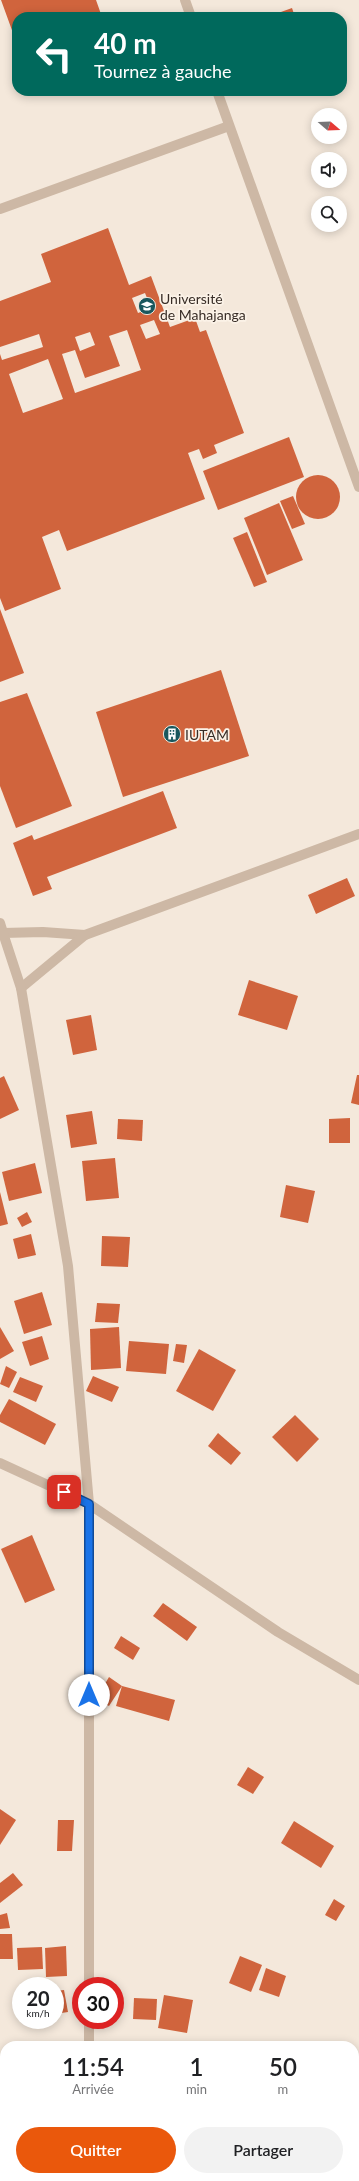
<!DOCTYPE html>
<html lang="fr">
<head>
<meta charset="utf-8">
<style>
  body { margin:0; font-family:Lato,sans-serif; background:#f2f2f2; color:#202124; height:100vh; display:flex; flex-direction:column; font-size:15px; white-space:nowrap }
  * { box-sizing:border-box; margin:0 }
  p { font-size:13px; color:#757577 }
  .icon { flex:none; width:22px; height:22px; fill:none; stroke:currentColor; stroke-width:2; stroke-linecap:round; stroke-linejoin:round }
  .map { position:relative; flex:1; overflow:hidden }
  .drawer { position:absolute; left:0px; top:2041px; width:359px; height:140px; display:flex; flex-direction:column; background:#fff; border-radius:16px 16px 0 0; box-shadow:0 2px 10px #0003 }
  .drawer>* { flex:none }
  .top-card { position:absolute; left:12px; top:12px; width:335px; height:84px; border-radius:16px; box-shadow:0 2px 10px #0003; background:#00695c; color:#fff; overflow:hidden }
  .needle { width:26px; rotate:109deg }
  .controls { position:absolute; left:311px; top:108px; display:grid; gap:8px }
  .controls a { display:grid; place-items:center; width:36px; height:36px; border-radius:50%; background:#fff; box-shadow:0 2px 10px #0003; font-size:20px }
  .speed { position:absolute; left:12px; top:1977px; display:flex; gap:8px; font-size:20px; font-weight:700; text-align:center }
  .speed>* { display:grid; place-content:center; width:52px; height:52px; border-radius:50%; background:#fff; box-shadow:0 2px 10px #0003; line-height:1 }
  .speed small { font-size:10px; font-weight:400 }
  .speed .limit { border:6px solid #d22; background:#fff; color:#111 }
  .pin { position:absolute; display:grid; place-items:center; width:34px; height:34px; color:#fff; margin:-17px; border-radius:8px; box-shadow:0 2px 6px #0006 }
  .me { position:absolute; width:44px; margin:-22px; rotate:0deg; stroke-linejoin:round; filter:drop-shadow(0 0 3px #0008) }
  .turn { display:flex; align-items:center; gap:14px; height:84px; padding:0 16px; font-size:18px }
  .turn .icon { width:52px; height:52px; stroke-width:2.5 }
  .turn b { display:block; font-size:28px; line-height:34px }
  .eta { display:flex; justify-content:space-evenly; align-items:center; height:68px; text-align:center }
  .eta b { font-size:24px; font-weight:600; line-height:28px }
  .button { display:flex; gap:8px; margin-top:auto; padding:8px 16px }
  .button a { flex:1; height:46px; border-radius:24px; background:#ea580c; color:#fff; font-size:16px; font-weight:600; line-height:46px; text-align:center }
  .button a+a { background:#f2f2f2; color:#202124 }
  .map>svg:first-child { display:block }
  .building { fill:#d0643d; fill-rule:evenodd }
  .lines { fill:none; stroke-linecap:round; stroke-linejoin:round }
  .service { stroke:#cdb8a5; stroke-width:10 }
  .minor { stroke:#cdb8a5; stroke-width:10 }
  .route-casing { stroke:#114b97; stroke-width:10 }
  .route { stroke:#1a73e8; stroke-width:7 }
  .labels { text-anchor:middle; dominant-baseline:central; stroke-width:3.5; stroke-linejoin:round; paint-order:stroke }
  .poi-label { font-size:14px; fill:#382d27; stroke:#fbf2e7; text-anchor:start }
</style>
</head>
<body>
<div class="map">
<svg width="359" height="2181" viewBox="0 0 359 2181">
  <rect width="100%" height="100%" fill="#f4e8db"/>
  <g class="building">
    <polygon points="1,0 96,0 102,17 17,17 17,44"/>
    <polygon points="292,8 295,17 267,17"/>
    <path d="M 108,228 L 129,285 L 151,276 L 170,327 L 195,318 L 200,332 L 206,330 L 244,433 L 214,445 L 217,453 L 203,459 L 199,449 L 188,453 L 205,499 L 67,551 L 59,530 L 42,537 L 61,589 L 5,611 L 0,598 L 0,354 L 2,360 L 43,347 L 39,334 L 0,347 L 0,301 L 51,282 L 41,254 ZM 145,293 L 151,308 L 138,313 L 132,298 ZM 154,320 L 160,334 L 146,339 L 140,325 ZM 127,330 L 141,370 L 75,393 L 62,354 L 75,350 L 85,378 L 120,366 L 109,336 ZM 90,332 L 95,345 L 80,351 L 75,337 ZM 48,359 L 63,399 L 23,413 L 9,374 Z"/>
    <polygon points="289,437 304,477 218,510 203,471"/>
    <circle cx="318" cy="497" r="22"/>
    <polygon points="293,496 305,524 292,529 280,501"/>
    <polygon points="279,503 303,560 267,575 244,518"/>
    <polygon points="247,532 267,582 254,587 233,538"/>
    <polygon points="0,609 24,673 0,682"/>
    <polygon points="221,670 249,756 123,797 96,712"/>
    <polygon points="27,693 72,806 16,828 0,786 0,702"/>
    <polygon points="163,791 177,828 47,877 52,889 33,896 13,843 32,835 34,840"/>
    <polygon points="347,878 355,896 316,914 308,895"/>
    <polygon points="249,980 298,996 287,1030 238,1015"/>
    <polygon points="91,1015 97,1050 73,1055 66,1020"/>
    <polygon points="357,1075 359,1075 359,1105 351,1103"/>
    <polygon points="4,1076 19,1110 0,1119 0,1078"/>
    <polygon points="92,1111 97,1144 71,1148 66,1115"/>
    <polygon points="350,1118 350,1143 329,1143 329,1119"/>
    <polygon points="118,1119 143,1120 142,1141 117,1139"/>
    <polygon points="115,1158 119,1198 86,1201 82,1161"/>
    <polygon points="35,1163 42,1193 9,1201 2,1172"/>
    <polygon points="286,1185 315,1191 308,1223 280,1217"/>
    <polygon points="0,1192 8,1224 0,1226"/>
    <polygon points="27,1212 32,1222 22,1227 17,1218"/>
    <polygon points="31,1234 36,1255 18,1259 13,1239"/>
    <polygon points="102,1236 130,1237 128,1267 101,1266"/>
    <polygon points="42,1292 52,1325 24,1334 14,1301"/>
    <polygon points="97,1303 120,1304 118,1323 95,1322"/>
    <polygon points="0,1327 14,1351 0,1359"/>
    <polygon points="119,1327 121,1368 91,1370 90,1329"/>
    <polygon points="42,1336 49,1359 30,1366 22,1342"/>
    <polygon points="129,1341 169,1344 166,1374 126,1371"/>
    <polygon points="176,1344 187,1345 184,1363 173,1361"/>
    <polygon points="199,1349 236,1370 213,1411 176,1391"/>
    <polygon points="6,1366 17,1372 9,1388 0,1384"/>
    <polygon points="93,1376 119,1387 112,1402 86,1391"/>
    <polygon points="20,1377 43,1386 36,1402 13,1392"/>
    <polygon points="9,1399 56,1424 45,1445 0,1422 0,1415"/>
    <polygon points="295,1415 319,1439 297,1462 272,1437"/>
    <polygon points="218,1433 241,1453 231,1465 208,1446"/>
    <polygon points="32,1535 55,1590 25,1603 1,1549"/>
    <polygon points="163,1603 197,1627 187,1641 153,1616"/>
    <polygon points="121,1636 140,1648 133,1660 114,1648"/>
    <polygon points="109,1677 122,1686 175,1700 169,1721 116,1706 122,1686 109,1706 96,1699"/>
    <polygon points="248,1767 264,1777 253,1794 237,1785"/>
    <polygon points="0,1809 16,1820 0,1845"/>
    <polygon points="58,1820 74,1820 72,1851 57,1851"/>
    <polygon points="294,1821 334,1846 321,1868 281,1843"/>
    <polygon points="13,1873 23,1885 0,1903 0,1883"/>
    <polygon points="334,1899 345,1906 336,1921 325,1915"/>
    <polygon points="7,1913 10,1928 0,1929 0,1915"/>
    <polygon points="0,1934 12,1934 13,1959 0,1959"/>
    <polygon points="66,1946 67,1976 46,1977 45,1948"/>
    <polygon points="42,1947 43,1969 18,1970 17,1948"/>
    <polygon points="240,1956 262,1965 251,1992 229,1983"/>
    <polygon points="266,1968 286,1976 279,1997 259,1990"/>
    <polygon points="64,1990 68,2012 55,2014 55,1991"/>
    <polygon points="164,1995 193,2000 187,2033 158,2028"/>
    <polygon points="134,1998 157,1999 156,2020 133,2019"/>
  </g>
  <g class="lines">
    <g class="service">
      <polyline points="185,0 191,17"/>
      <polyline points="217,91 359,487"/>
      <polyline points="0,209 229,126"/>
      <polyline points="0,923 3,933 43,932 85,935 359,834"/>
      <polyline points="21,988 85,935"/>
    </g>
    <g class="minor">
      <polyline points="0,933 3,933 21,988 68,1266 89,1504 89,1986"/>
      <polyline points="0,1463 89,1504 278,1632 359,1680"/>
      <polyline points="89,2020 89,2046"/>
      <polyline points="84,2181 85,2176"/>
    </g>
  </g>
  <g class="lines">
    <defs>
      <polyline id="route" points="64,1492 89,1504 89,1695"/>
    </defs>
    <use href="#route" class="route-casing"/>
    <use href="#route" class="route"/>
  </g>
  <defs>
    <symbol id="university-disc" viewBox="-11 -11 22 22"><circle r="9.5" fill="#19575d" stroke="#fbf2e7"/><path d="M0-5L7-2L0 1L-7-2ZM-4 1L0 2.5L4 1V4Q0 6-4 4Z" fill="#fff"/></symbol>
    <symbol id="building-disc" viewBox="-11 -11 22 22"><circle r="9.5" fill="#19575d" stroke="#fbf2e7"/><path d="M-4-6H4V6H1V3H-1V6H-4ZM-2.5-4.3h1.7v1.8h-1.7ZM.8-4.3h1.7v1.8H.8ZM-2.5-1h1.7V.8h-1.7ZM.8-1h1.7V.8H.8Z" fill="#fff"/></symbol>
  </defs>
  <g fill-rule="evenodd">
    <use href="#university-disc" x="137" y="296" width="20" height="20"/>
    <use href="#building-disc" x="162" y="724" width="20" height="20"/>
  </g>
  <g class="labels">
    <g class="poi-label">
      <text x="160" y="298">Université<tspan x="160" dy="16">de Mahajanga</tspan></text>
      <text x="185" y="734">IUTAM</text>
    </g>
  </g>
</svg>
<div class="controls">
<a><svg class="needle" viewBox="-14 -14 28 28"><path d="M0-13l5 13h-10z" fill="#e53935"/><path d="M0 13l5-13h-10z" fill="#757577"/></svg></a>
<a><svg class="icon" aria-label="sound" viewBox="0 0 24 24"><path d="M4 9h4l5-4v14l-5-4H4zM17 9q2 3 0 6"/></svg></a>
<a><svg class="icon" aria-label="search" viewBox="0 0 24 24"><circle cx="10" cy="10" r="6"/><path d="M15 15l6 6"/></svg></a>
</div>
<div class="speed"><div>20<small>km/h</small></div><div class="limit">30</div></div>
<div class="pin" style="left:64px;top:1492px;background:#d93025"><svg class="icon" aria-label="arrive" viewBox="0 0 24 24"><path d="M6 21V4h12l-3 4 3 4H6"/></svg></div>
<svg class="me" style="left:89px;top:1695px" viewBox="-20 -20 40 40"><circle r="19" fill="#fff"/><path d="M0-13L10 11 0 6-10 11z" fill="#1a73e8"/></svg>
<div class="top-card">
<div class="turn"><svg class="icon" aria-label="left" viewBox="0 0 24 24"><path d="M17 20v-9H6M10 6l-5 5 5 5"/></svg><div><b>40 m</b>Tournez à gauche</div></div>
</div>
<section class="drawer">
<div class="eta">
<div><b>11:54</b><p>Arrivée</p></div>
<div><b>1</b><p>min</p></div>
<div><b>50</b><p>m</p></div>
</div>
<div class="button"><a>Quitter</a><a>Partager</a></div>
</section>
</div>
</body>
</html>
